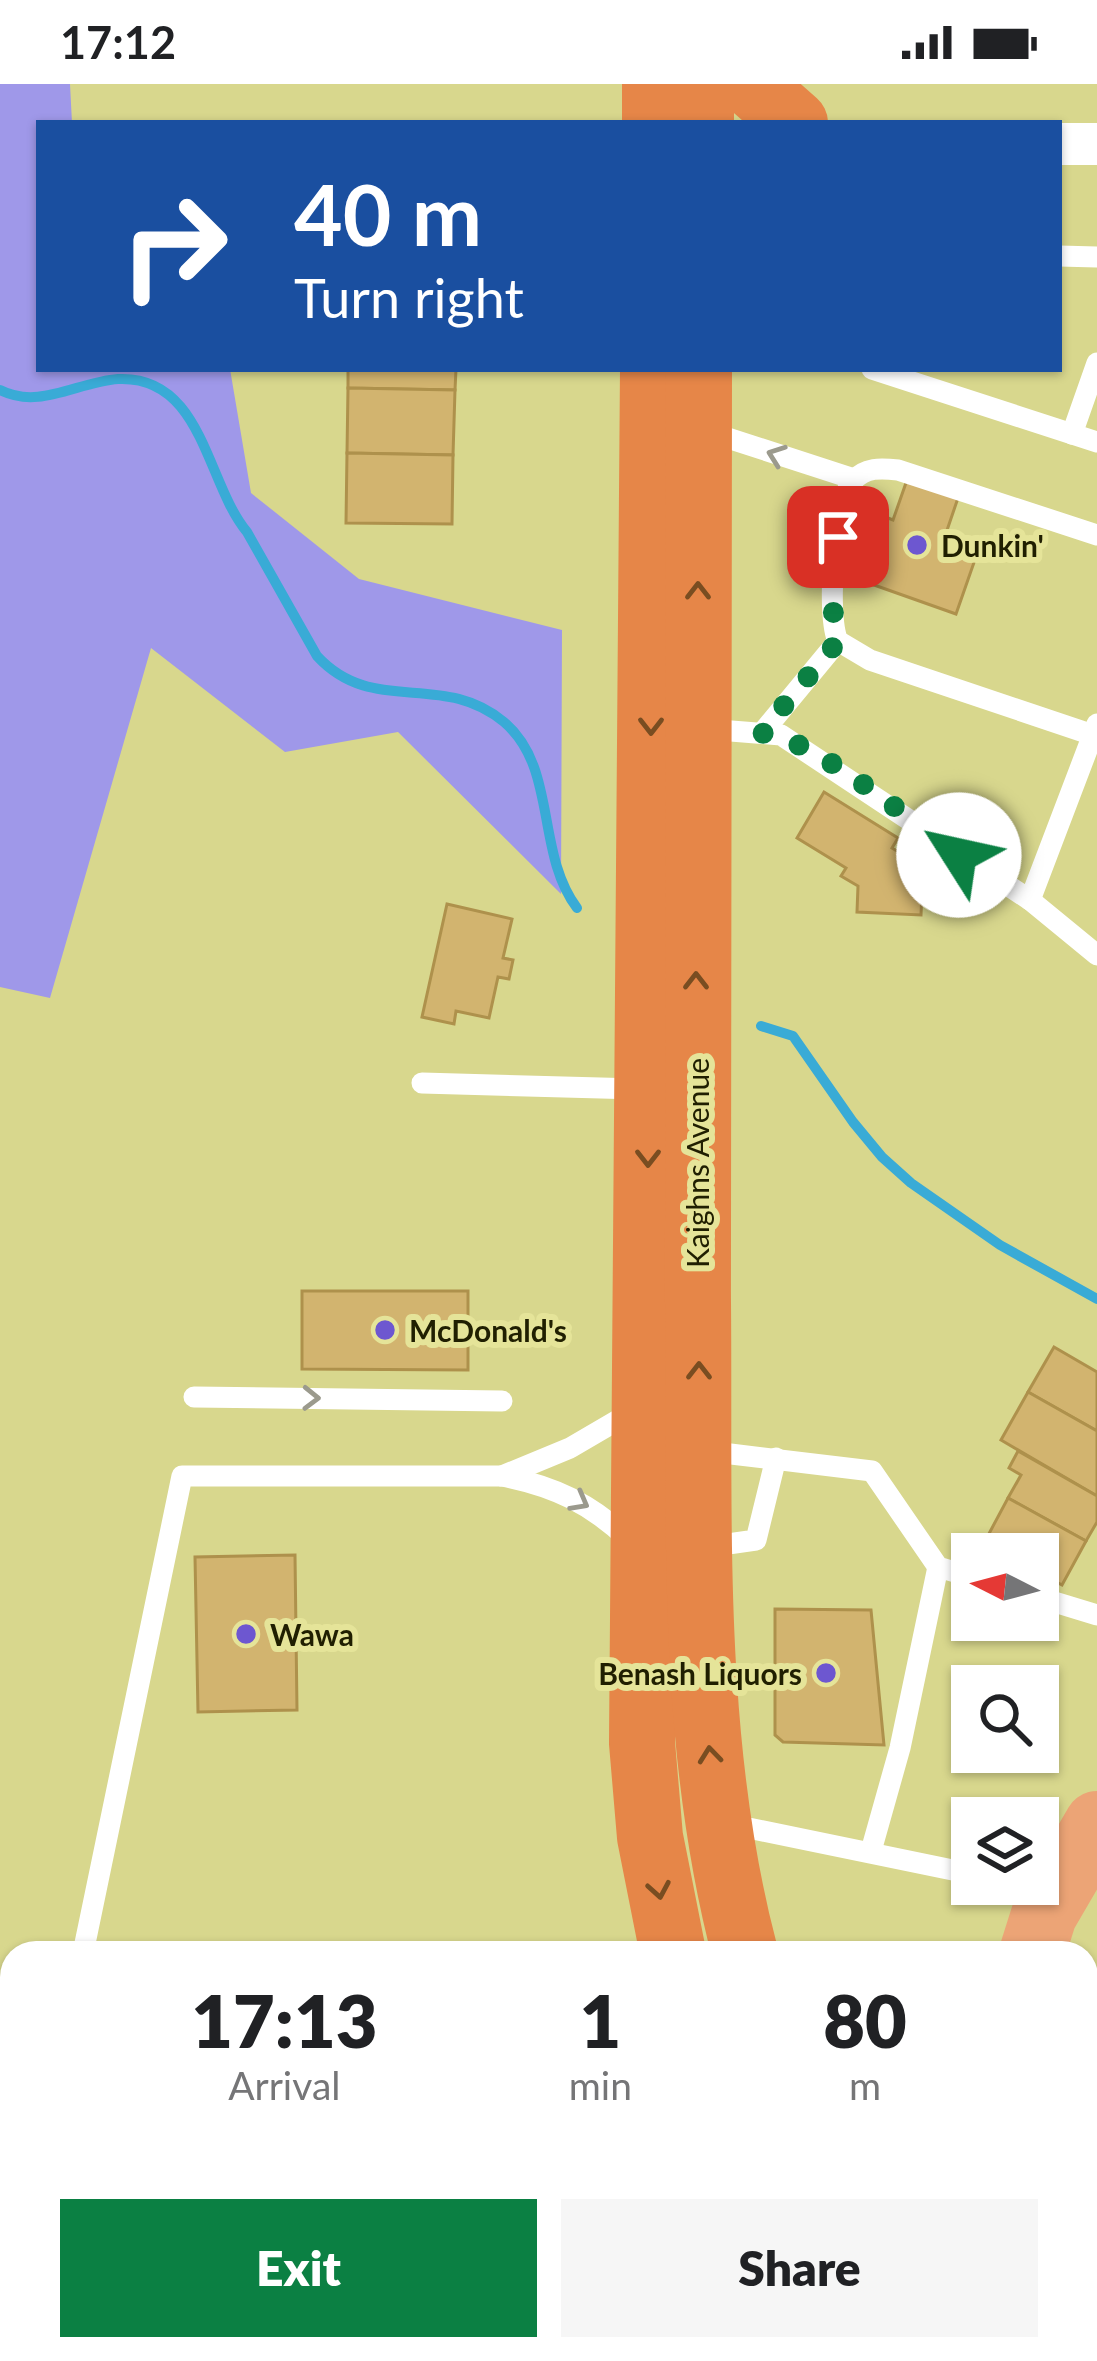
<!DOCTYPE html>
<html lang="en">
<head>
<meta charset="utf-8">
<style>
  body { margin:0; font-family:Lato,sans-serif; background:#f6f6f6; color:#202124; height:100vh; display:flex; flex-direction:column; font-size:45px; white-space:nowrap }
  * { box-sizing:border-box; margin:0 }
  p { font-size:39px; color:#757577 }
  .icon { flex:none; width:66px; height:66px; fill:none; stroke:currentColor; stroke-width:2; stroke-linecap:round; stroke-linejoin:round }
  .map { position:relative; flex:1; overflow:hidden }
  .drawer { position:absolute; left:0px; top:1857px; width:1098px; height:420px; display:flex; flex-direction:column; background:#fff; border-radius:36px 36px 0 0; box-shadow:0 3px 9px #0004 }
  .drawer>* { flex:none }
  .hud { position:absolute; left:36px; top:36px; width:1026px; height:252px; border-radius:0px; box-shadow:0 3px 9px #0004; background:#1a4fa0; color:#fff; overflow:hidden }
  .needle { width:78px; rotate:276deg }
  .buttons { position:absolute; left:951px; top:1449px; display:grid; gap:24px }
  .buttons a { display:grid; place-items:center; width:108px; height:108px; border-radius:0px; background:#fff; box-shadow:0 3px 9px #0004; font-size:60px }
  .pin { position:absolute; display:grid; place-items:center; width:102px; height:102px; color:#fff; margin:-51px; border-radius:24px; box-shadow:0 6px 18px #0006 }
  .me { position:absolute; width:132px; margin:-66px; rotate:305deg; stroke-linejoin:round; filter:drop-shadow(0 0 9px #0008) }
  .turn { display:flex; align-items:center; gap:42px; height:252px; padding:0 60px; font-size:54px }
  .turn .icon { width:156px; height:156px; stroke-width:2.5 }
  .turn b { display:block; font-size:84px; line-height:102px }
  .eta { display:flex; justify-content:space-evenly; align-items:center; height:204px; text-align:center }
  .eta b { font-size:72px; font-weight:800; line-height:84px }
  .primary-button { display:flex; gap:24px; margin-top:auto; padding:24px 60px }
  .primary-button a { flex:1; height:138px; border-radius:0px; background:#0b8043; color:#fff; font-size:48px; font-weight:800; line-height:138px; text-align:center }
  .primary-button a+a { background:#f6f6f6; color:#202124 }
  .status { display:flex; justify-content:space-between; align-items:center; height:84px; padding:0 60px; background:#fff; direction:ltr }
  .status svg { height:33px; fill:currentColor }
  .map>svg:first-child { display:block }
  .green { fill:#9f9bd6 }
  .forest { fill:#9f98e9 }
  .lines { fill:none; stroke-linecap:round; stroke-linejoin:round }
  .stream { stroke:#39abd6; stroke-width:10 }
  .building { fill:#d2b46f; stroke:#ae914c; stroke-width:3 }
  .service { stroke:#fff; stroke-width:21 }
  .minor { stroke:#fff; stroke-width:42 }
  .tertiary { stroke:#fff; stroke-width:54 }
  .primary { stroke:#eca476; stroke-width:66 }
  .trunk { stroke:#e68648; stroke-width:66 }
  .oneway { stroke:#9b9a8d }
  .oneway2 { stroke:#794d21 }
  .route { stroke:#0b8043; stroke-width:21; stroke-dasharray:0 37.8 }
  .poi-dot { fill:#6d57d0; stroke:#e5e499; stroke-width:4.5 }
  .labels { text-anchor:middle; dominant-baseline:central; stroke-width:12; stroke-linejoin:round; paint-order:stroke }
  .poi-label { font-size:30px; font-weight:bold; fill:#201f01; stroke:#e5e499; text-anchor:start }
  .street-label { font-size:30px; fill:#201f01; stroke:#e5e499 }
</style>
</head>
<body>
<div class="status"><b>17:12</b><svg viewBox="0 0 49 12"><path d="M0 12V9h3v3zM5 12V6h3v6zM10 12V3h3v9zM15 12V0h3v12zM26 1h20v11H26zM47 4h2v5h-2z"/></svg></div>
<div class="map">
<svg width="1097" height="2277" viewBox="0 0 1097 2277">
  <rect width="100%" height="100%" fill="#d8d78d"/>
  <polygon class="green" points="634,2265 772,2265 776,2277 638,2277"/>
  <polygon class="forest" points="0,0 70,0 72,39 39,39 39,285 230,285 251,409 359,495 562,546 561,810 398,648 285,668 151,564 50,914 0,903"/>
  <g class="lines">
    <g class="stream">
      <path d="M 0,306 C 39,326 77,298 118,295 C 203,291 206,399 247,448 L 317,572 C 373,633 442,586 504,638 C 558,684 535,768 577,824"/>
      <polyline points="761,942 793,952 853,1038 882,1073 911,1099 1000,1161 1097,1215"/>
    </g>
  </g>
  <g class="building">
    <polygon points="348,285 456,285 455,306 348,304"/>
    <polygon points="348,304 455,306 453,371 347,369"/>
    <polygon points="347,369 453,371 452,440 346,439"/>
    <polygon points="907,396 958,414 944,455 978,467 956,530 860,496 883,432 893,436"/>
    <polygon points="824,708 898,754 892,764 923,783 921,831 857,828 858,802 841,792 846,784 797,754"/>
    <polygon points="447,820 512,835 503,874 513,876 509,895 498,893 489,934 456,927 454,940 422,933"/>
    <polygon points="302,1207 468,1207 468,1286 302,1285"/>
    <polygon points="1054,1263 1097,1288 1097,1347 1028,1308"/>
    <polygon points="1028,1308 1097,1347 1097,1412 1001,1356"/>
    <polygon points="1018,1367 1097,1412 1097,1438 1086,1457 1008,1414 1021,1391 1009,1384"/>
    <polygon points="1008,1414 1086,1457 1062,1501 1038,1488 1038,1470 1005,1470 984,1459"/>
    <polygon points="295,1471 297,1626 198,1628 195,1473"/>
    <polygon points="775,1525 871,1526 884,1661 783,1658 775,1651"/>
  </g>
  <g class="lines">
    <g class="service">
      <polyline points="1059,172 1097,173"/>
      <polyline points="872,285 1097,358"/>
      <polyline points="706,347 854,395"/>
      <polyline points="1072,350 1097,279"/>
      <polyline points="706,645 781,651 1030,816 1097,871"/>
      <polyline points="762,649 838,557"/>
      <path d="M 1093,651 L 870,576 L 838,557 C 826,532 834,416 853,397 C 865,383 881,384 898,386 L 1097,451"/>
      <polyline points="1030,816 1097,640"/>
      <polyline points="422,999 638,1005"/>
      <polyline points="194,1313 502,1317"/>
      <polyline points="706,1367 872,1387 938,1483 972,1493"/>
      <polyline points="502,1392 570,1364 635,1326"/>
      <polyline points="707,1463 756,1456 776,1374"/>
      <polyline points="1038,1513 1097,1531"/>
      <polyline points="729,1740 972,1790"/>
      <polyline points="871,1767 900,1664 938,1483"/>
      <path d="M 83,1869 L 182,1392 L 502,1392 C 554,1402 592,1420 630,1457"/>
      <polyline points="481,2265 486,2277"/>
      <polyline points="356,2277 358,2265"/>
    </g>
    <polyline class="minor" points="1059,60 1097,60"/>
    <g class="tertiary">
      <polyline points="0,2039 12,2041"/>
      <polyline points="1086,2219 1097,2230"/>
    </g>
    <g class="primary">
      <polyline points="1032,1869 1044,1831 1097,1740"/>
      <polyline points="609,2265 614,2277"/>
      <polyline points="1066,2265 1067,2277"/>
    </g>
    <g class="trunk">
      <polyline points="751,0 795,39"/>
      <polyline points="655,39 655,0"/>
      <polyline points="701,39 701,0"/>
      <polyline points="653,285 642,1659 650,1753 673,1869"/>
      <path d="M 699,285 C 696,597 696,908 698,1219 C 700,1436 689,1658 745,1869"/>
      <polyline points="814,2265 819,2277"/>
      <polyline points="887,2265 892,2277"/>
    </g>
  </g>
  <defs><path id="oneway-chevron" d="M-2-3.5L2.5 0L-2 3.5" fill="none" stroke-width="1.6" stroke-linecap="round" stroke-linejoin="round" transform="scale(3)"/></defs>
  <g class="oneway">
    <use href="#oneway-chevron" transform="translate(776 371) rotate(-160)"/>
    <use href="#oneway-chevron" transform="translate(311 1314) rotate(1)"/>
    <use href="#oneway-chevron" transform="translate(580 1418) rotate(29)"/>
  </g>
  <g class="oneway2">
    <use href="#oneway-chevron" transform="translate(698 507) rotate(-90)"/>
    <use href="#oneway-chevron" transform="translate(651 642) rotate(90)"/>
    <use href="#oneway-chevron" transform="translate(696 897) rotate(-90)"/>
    <use href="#oneway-chevron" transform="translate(648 1074) rotate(90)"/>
    <use href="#oneway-chevron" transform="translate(699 1287) rotate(-90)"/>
    <use href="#oneway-chevron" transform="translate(710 1671) rotate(-96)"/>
    <use href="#oneway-chevron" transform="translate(659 1806) rotate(80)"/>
  </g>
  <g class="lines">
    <path class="route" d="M 838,453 L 833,526 L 838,557 L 761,649 C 814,654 912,738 959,771"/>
  </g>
  <g class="poi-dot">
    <circle cx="917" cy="461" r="12"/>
    <circle cx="385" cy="1246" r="12"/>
    <circle cx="246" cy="1550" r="12"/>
    <circle cx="826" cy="1589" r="12"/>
  </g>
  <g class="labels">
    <g class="poi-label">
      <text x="941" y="461">Dunkin'</text>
      <text x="409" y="1246">McDonald's</text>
      <text x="270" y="1550">Wawa</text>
      <text x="802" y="1589" text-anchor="end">Benash Liquors</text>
    </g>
    <g class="street-label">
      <text transform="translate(697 1079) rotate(-90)">Kaighns Avenue</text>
    </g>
  </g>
</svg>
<div class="buttons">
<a><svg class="needle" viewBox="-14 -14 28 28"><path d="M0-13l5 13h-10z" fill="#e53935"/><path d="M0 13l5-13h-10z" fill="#757577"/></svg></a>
<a><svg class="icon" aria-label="search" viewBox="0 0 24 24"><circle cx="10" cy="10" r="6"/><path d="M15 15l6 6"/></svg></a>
<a><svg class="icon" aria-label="layers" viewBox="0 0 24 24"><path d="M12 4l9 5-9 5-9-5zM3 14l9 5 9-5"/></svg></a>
</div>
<div class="pin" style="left:838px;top:453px;background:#d93025"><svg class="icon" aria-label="arrive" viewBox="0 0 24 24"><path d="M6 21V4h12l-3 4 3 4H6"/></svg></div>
<svg class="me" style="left:959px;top:771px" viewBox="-20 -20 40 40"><circle r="19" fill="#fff"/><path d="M0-13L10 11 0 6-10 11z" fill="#0b8043"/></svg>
<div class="hud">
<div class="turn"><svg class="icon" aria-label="right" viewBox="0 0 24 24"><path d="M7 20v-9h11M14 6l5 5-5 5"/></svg><div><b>40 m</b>Turn right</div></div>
</div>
<section class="drawer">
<div class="eta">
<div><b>17:13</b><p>Arrival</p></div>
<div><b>1</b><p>min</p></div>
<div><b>80</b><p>m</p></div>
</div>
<div class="primary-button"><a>Exit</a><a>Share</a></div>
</section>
</div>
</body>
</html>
